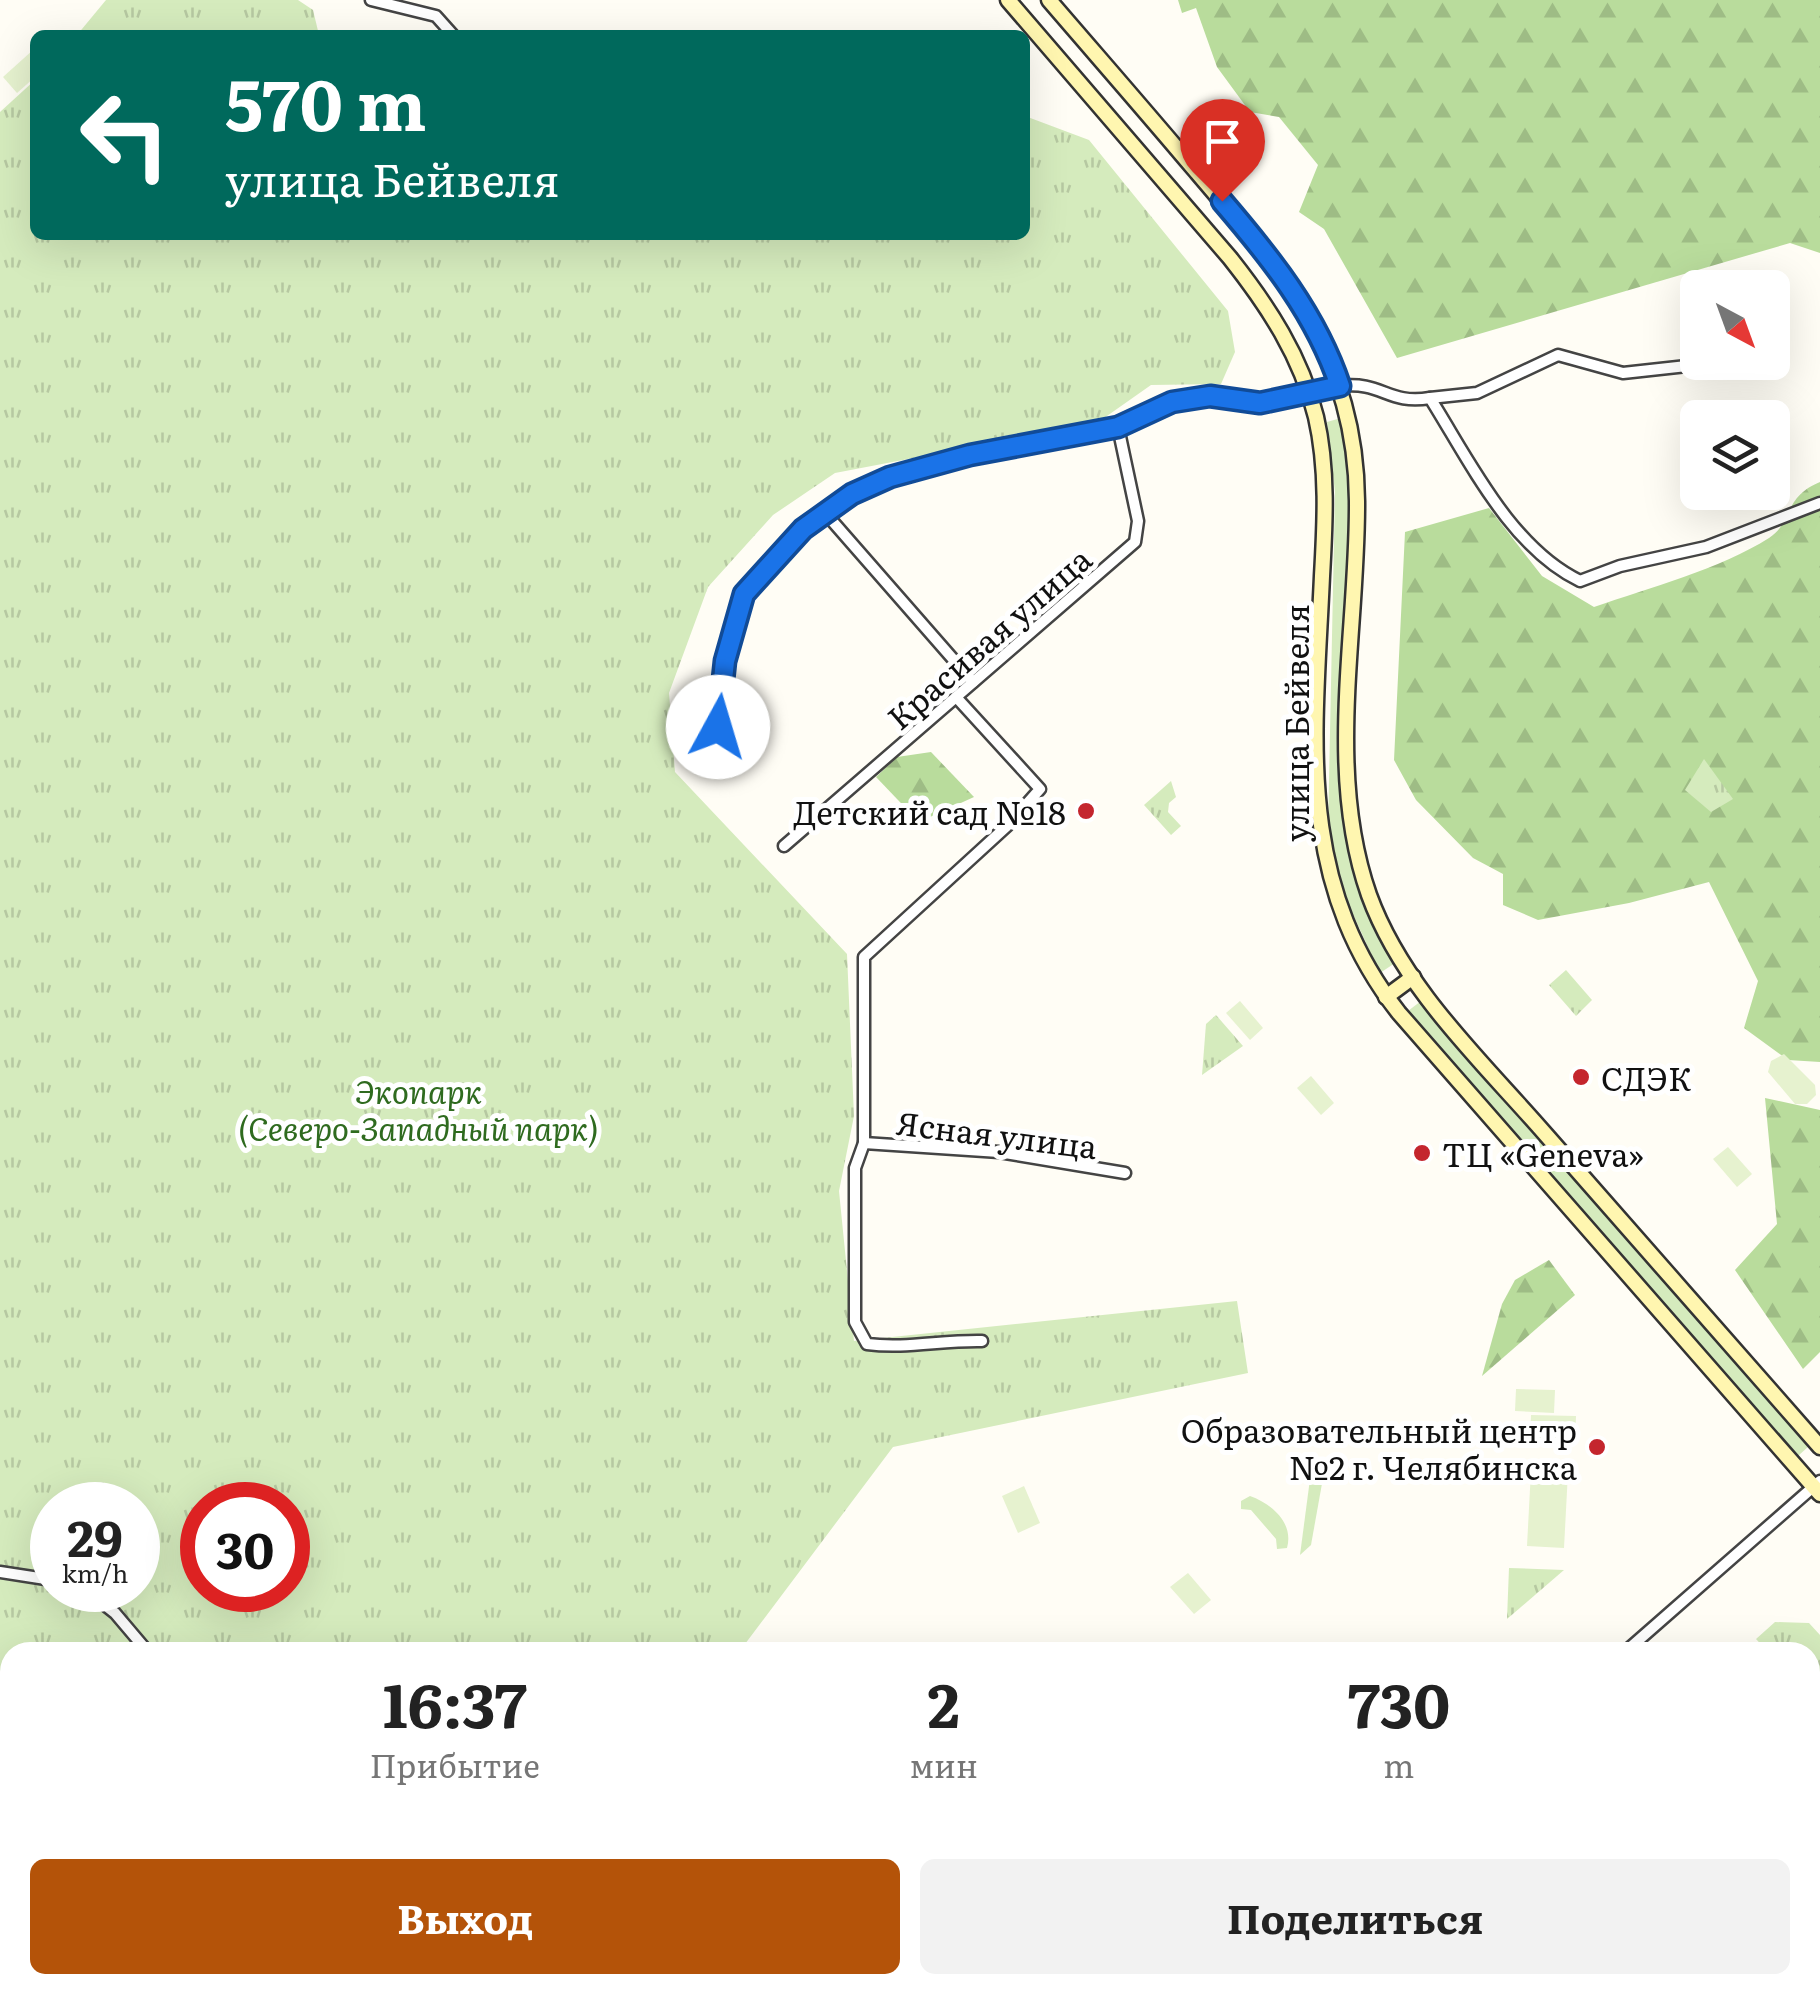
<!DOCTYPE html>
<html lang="ru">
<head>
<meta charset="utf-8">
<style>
  body { margin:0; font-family:Literata,serif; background:#f2f2f2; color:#222; height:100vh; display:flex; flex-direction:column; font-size:38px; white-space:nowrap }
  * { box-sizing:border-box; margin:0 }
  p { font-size:32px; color:#767676 }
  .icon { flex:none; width:55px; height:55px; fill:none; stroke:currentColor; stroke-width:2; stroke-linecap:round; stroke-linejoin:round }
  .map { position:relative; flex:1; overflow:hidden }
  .sheet { position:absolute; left:0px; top:1642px; width:1820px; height:352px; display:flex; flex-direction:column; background:#fff; border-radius:30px 30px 0 0; box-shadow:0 10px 40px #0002 }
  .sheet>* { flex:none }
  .banner { position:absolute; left:30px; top:30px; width:1000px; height:210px; border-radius:15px; box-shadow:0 10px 40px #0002; background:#00695c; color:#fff; overflow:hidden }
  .needle { width:65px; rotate:139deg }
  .tools { position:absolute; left:1680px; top:270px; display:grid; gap:20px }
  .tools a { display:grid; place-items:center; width:110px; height:110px; border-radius:15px; background:#fff; box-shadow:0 10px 40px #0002; font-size:50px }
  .speed { position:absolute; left:30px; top:1482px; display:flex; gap:20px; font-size:50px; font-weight:700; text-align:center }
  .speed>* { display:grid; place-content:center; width:130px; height:130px; border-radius:50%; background:#fff; box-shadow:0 10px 40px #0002; line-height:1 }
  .speed small { font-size:25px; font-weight:400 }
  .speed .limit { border:15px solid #d22; background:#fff; color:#111 }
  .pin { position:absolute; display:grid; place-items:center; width:85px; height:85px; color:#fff; margin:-102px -42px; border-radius:50% 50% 50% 0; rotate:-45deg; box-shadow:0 0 10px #0007 }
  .pin .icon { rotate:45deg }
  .me { position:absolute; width:110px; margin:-55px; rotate:6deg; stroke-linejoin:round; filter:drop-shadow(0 0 8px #0008) }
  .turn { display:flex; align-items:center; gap:35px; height:210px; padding:0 30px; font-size:45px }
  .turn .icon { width:130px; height:130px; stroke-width:2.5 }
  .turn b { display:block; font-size:70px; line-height:85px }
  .eta { display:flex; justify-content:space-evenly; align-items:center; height:170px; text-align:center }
  .eta b { font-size:60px; font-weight:700; line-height:70px }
  .primary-button { display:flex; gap:20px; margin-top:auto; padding:20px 30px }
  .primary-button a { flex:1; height:115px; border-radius:15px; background:#b45309; color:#fff; font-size:40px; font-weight:700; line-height:115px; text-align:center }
  .primary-button a+a { background:#f2f2f2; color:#222 }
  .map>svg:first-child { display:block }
  .grass { fill:#d5ebbd }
  .forest { fill:url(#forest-firs) }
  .park { fill:url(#park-tufts); fill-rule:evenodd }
  .pitch { fill:#e6f2cf }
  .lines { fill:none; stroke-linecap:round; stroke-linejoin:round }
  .minor-casing { stroke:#444; stroke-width:15 }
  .tertiary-casing { stroke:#444; stroke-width:18 }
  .secondary-casing { stroke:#333; stroke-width:19 }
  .minor { stroke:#fff; stroke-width:10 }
  .tertiary { stroke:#fff; stroke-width:12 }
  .secondary { stroke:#fff6b0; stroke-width:14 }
  .route-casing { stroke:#114b97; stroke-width:25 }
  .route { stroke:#1a73e8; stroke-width:18 }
  .poi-dot { fill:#c4262e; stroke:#fff; stroke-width:4 }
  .labels { text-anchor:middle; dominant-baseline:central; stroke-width:10; stroke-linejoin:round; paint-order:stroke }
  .street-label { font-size:32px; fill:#111; stroke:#fff }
  .poi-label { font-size:32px; fill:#111; stroke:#fff; text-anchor:end }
  .park-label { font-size:32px; font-style:italic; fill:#2f6b1f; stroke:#fff }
</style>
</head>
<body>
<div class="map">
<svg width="1820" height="1994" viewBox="0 0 1820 1994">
  <defs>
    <pattern id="forest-firs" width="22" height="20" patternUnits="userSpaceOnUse" patternTransform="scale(2.5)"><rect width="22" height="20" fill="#b9dc9c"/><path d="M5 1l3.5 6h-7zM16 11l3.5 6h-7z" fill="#9ebc85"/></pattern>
    <pattern id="park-tufts" width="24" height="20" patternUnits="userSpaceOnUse" patternTransform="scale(2.5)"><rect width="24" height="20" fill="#d5ebbd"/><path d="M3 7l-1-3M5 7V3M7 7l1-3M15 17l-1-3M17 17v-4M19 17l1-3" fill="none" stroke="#b6c8a1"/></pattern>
  </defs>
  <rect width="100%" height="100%" fill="#fffdf5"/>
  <g class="grass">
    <path d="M 1341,418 C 1357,511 1347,605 1343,699 C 1341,750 1337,801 1348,851 C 1358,891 1374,927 1395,963 L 1380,973 L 1345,897 L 1328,829 L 1335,492 L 1327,422 Z"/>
    <polygon points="1421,1001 1809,1446 1798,1456 1408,1011"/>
    <polygon points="1318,1471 1323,1478 1311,1545 1300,1555 1310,1479"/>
    <path d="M 1250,1496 C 1272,1504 1294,1523 1287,1548 L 1277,1549 L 1276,1539 L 1251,1510 L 1241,1509 L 1241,1501 Z"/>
  </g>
  <g class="forest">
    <polygon points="1178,0 1820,0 1820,253 1790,243 1397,358 1324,229 1299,212 1318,165 1279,117 1250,112 1217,67 1196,8 1182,13"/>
    <path d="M 1820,482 L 1820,1062 L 1788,1060 L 1744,1028 L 1758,981 L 1709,882 L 1629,903 L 1538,920 L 1503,905 L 1503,874 L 1473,858 L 1416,800 L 1394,760 L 1405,532 L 1489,508 L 1542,576 L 1594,607 C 1649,588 1720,569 1769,538 C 1793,523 1783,497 1820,482 Z"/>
    <polygon points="931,752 974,797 919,822 876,777 897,757"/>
    <polygon points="1765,1098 1820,1110 1820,1352 1803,1369 1735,1270 1777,1224"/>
    <polygon points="1549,1260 1575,1295 1482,1376 1502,1304 1515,1280"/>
    <polygon points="410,1985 1296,1985 1286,1994 405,1994"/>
  </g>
  <g class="park">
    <polygon points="106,0 298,0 313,10 319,35 77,35"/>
    <path d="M 35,80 L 35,235 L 1025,235 L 1025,116 L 1089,140 L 1228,311 L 1235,352 L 1221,384 L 1151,385 L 1097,423 L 835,473 L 773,515 L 708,587 L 669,693 L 675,772 L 847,954 L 854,1116 L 839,1191 L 854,1341 L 1237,1301 L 1248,1373 L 893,1447 L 739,1652 L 10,1652 L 10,1985 L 251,1985 L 247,1994 L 0,1994 L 0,112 ZM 52,1505 L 138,1505 L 138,1590 L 52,1590 ZM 202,1505 L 288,1505 L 288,1590 L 202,1590 Z"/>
    <polygon points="1704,759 1733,799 1711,812 1685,790"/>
    <polygon points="1171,781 1176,797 1169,803 1168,812 1181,826 1171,835 1144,805"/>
    <polygon points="1566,970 1592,1000 1576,1016 1549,985"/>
    <polygon points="1216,1015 1243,1046 1202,1075 1206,1024"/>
    <polygon points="1509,1568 1564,1570 1507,1619"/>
    <polygon points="1775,1622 1809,1623 1820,1635 1820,1679 1810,1688 1810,1652 1768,1652 1756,1639"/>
  </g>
  <g class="pitch">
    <polygon points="33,50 35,77 17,93 3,77"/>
    <polygon points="1240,1001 1263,1028 1250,1040 1226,1013"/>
    <polygon points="1784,1054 1815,1085 1816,1095 1807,1104 1795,1104 1768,1072 1771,1061"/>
    <polygon points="1311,1076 1334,1103 1321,1115 1297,1088"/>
    <polygon points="1728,1147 1752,1174 1737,1187 1713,1159"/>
    <polygon points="1516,1389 1555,1390 1554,1413 1515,1411"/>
    <polygon points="1531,1415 1576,1416 1575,1442 1530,1441"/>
    <polygon points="1531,1470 1568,1472 1564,1548 1527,1546"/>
    <polygon points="1024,1486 1040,1523 1018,1533 1002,1496"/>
    <polygon points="1188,1573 1211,1600 1194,1614 1170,1587"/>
  </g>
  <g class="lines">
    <defs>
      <g id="minor">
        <polyline points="371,0 436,16 453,35"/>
        <path d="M 1340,386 C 1383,381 1387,405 1430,398 C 1469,460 1511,548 1580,581 L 1620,566 L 1706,547 L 1820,503"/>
        <polyline points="1430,398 1477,393 1558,355 1623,373 1723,362"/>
        <polyline points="827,515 973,682"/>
        <path d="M 956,697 L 1040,789 L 1007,826 L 864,957 L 864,1143 L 855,1168 L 855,1322 L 867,1344 C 906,1349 942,1340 982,1341"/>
        <polyline points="718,727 725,661 744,595 803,529 852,494 890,477 970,455 1118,427 1173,402 1211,396 1260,403 1310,394"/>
        <polyline points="784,846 1135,542 1138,521 1118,427"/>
        <polyline points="864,1143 999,1152 1125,1173"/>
        <polyline points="0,1572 52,1580"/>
        <polyline points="86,1590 115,1613 148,1652"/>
        <polyline points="1625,1652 1820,1481"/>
        <polyline points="1511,1985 1519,1994"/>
      </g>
      <polyline id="tertiary" points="1807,1994 1820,1985"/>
      <g id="secondary">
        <path d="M 1008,0 L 1230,258 C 1268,306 1301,356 1316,417 C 1328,469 1325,523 1322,576 C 1315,735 1294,879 1399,1013 L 1820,1494"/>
        <path d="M 1049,0 C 1098,57 1147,113 1195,170 C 1283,273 1356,357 1357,501 C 1358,630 1325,770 1369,895 C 1403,989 1483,1062 1547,1136 C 1638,1240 1729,1343 1820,1447"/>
        <polyline points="1310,394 1340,386"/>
        <polyline points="1386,997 1413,977"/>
      </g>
    </defs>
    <use href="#minor" class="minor-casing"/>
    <use href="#tertiary" class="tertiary-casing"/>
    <use href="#secondary" class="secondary-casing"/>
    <use href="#minor" class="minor"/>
    <use href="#tertiary" class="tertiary"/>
    <use href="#secondary" class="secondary"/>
  </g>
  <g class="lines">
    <defs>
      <path id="route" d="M 718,727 L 725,661 L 744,594 L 803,529 L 852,494 L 890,477 L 970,455 L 1118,427 L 1172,402 L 1210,396 L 1260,403 L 1340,386 C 1316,314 1270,257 1222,201"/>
    </defs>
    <use href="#route" class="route-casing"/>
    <use href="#route" class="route"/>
  </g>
  <g class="poi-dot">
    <circle cx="1086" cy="811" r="10"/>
    <circle cx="1581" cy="1077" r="10"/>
    <circle cx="1422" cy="1153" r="10"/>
    <circle cx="1597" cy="1447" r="10"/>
  </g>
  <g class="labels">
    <g class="street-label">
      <text transform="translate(988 637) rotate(-41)">Красивая улица</text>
      <text transform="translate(1295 723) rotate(-90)">улица Бейвеля</text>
      <text transform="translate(997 1133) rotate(7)">Ясная улица</text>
    </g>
    <g class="poi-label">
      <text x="1066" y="811">Детский сaд №18</text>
      <text x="1601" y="1077" text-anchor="start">СДЭК</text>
      <text x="1442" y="1153" text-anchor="start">ТЦ «Geneva»</text>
      <text x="1577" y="1429">Образовательный центр<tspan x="1577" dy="37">№2 г. Челябинска</tspan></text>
    </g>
    <g class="park-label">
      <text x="418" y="1090">Экопарк<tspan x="418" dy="37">(Северо-Западный парк)</tspan></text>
    </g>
  </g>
</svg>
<div class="tools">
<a><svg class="needle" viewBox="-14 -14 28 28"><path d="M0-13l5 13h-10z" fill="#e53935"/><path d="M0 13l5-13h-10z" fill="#767676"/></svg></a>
<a><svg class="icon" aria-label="layers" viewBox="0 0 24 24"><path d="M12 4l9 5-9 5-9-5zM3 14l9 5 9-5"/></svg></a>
</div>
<div class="speed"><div>29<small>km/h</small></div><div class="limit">30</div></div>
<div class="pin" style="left:1222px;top:201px;background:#d93025"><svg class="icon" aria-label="arrive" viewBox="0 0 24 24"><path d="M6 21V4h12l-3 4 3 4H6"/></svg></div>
<svg class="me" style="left:718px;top:727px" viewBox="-20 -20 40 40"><circle r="19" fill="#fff"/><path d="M0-13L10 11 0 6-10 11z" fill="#1a73e8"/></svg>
<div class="banner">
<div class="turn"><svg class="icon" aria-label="left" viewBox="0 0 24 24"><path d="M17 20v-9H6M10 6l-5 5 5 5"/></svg><div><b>570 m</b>улица Бейвеля</div></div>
</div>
<section class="sheet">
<div class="eta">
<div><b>16:37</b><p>Прибытие</p></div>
<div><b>2</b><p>мин</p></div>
<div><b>730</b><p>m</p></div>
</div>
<div class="primary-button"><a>Выход</a><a>Поделиться</a></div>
</section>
</div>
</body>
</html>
